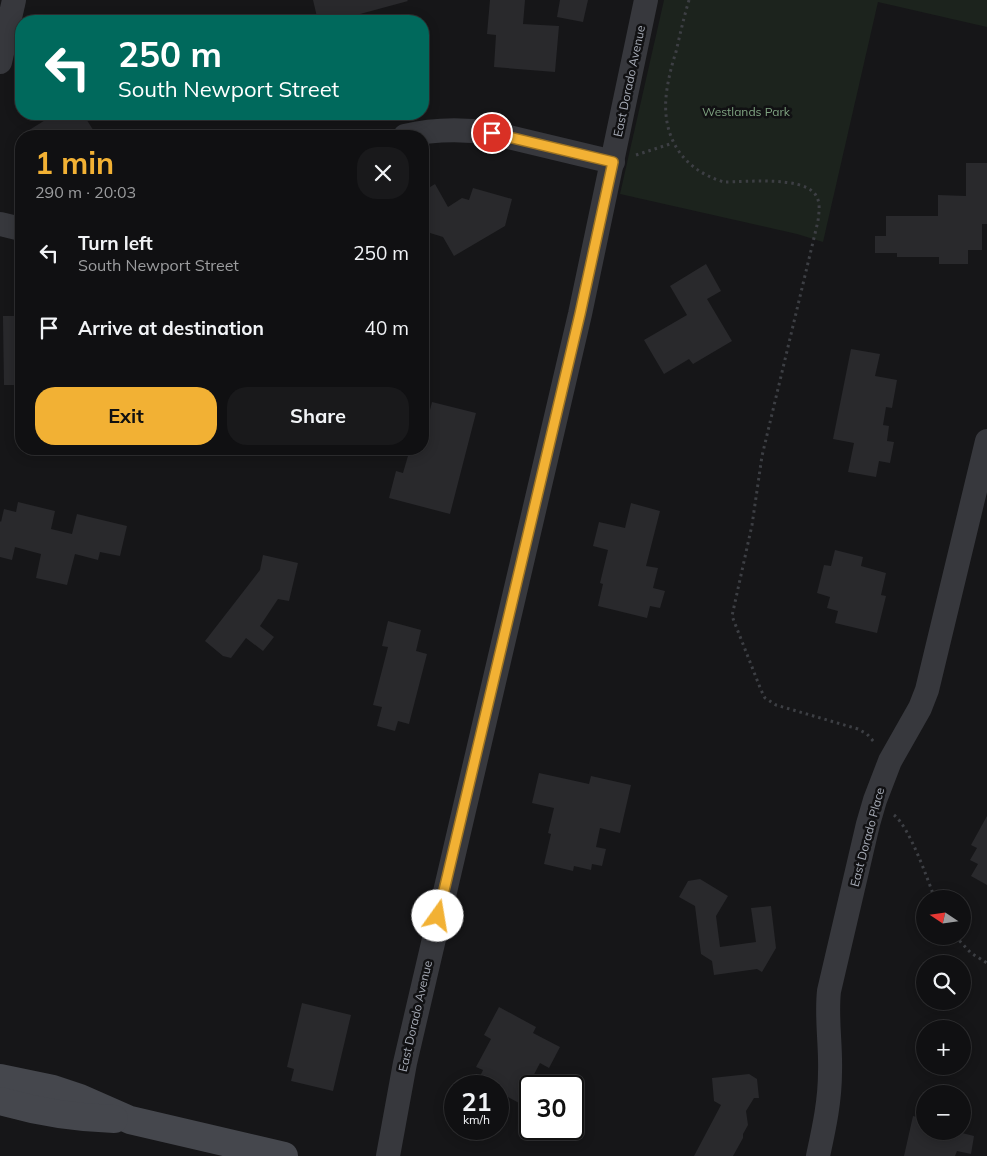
<!DOCTYPE html>
<html lang="en">
<head>
<meta charset="utf-8">
<style>
  body { margin:0; font-family:Mulish,sans-serif; background:#19191b; color:#f1f3f6; height:100vh; display:flex; flex-direction:column; font-size:19px; white-space:nowrap }
  * { box-sizing:border-box; margin:0 }
  p { font-size:16px; color:#9c9d9f }
  .icon { flex:none; width:28px; height:28px; fill:none; stroke:currentColor; stroke-width:2; stroke-linecap:round; stroke-linejoin:round }
  .map { position:relative; flex:1; overflow:hidden }
  .details { position:absolute; left:15px; top:130px; width:414px; height:325px; display:flex; flex-direction:column; background:#101012; border-radius:20px; box-shadow:0 2px 12px #0003,0 0 0 1px #303032 }
  .details>* { flex:none }
  .guide { position:absolute; left:15px; top:15px; width:414px; height:105px; border-radius:20px; box-shadow:0 2px 12px #0003,0 0 0 1px #303032; background:#00695c; color:#fff; overflow:hidden }
  .needle { width:32px; rotate:283deg }
  .fabs { position:absolute; left:916px; top:890px; display:grid; gap:10px }
  .fabs a { display:grid; place-items:center; width:55px; height:55px; border-radius:50%; background:#101012; box-shadow:0 2px 12px #0003,0 0 0 1px #303032; font-size:25px }
  .speed { position:absolute; left:444px; top:1075px; display:flex; gap:10px; font-size:25px; font-weight:700; text-align:center }
  .speed>* { display:grid; place-content:center; width:65px; height:65px; border-radius:50%; background:#101012; box-shadow:0 2px 12px #0003,0 0 0 1px #303032; line-height:1 }
  .speed small { font-size:12px; font-weight:400 }
  .speed .limit { border:2px solid #111; border-radius:8px; background:#fff; color:#111 }
  .pin { position:absolute; display:grid; place-items:center; width:42px; height:42px; color:#fff; margin:-21px; border:2px solid #fff; border-radius:50%; box-shadow:0 1px 5px #0007 }
  .me { position:absolute; width:55px; margin:-28px; rotate:13deg; stroke-linejoin:round; filter:drop-shadow(0 0 4px #0008) }
  .turn { display:flex; align-items:center; gap:18px; height:105px; padding:0 20px; font-size:22px }
  .turn .icon { width:65px; height:65px; stroke-width:2.5 }
  .turn b { display:block; font-size:35px; line-height:42px }
  .round { display:grid; place-items:center; flex:none; width:52px; height:52px; border-radius:20px; background:#19191b }
  .head { display:flex; align-items:center; justify-content:space-between; height:85px; padding:0 20px }
  h1 { font-size:30px; font-weight:700; line-height:38px; color:#f2b134 }
  .cta { display:flex; gap:10px; margin-top:auto; padding:10px 20px }
  .cta a { flex:1; height:58px; border-radius:20px; background:#f2b134; color:#111; font-size:20px; font-weight:700; line-height:58px; text-align:center }
  .cta a+a { background:#19191b; color:#f1f3f6 }
  ul { padding:0; list-style:none }
  li { display:flex; align-items:center; gap:15px; height:75px; padding:0 20px }
  li div { flex:1 }
  li b { display:block; font-size:19px }
  li em { font-style:normal }
  .map>svg:first-child { display:block }
  .green { fill:#1c231d }
  .building { fill:#29292c }
  .lines { fill:none; stroke-linecap:round; stroke-linejoin:round }
  .path { stroke:#3d3f44; stroke-width:3; stroke-dasharray:2.5 4; stroke-linecap:butt }
  .street { stroke:#37383d; stroke-width:24 }
  .secondary { stroke:#45474d; stroke-width:28 }
  .route-casing { stroke:#9d7322; stroke-width:12 }
  .route { stroke:#f2b134; stroke-width:9 }
  .labels { text-anchor:middle; dominant-baseline:central; stroke-width:5; stroke-linejoin:round; paint-order:stroke }
  .street-label { font-size:12px; fill:#a8adb8; stroke:#111113 }
  .park-label { font-size:12px; fill:#7fa381; stroke:#111113 }
</style>
</head>
<body>
<div class="map">
<svg width="987" height="1156" viewBox="0 0 987 1156">
  <rect width="100%" height="100%" fill="#161618"/>
  <polygon class="green" points="664,0 987,0 987,27 878,2 823,242 797,234 620,194"/>
  <g class="building">
    <polygon points="313,0 407,0 408,1 349,17 349,19 341,21 318,21"/>
    <polygon points="490,0 525,0 523,24 559,26 555,72 494,67 496,35 487,34"/>
    <polygon points="560,0 588,0 583,22 557,17"/>
    <polygon points="261,16 264,21 251,21"/>
    <polygon points="55,114 68,114 69,116 73,114 83,114 97,136 28,136 26,132"/>
    <polygon points="966,163 987,163 987,224 982,224 982,250 968,250 968,264 939,264 939,257 897,257 897,253 875,253 875,236 886,236 886,216 938,216 938,195 966,196"/>
    <polygon points="435,184 448,207 462,198 469,200 473,188 512,199 505,226 454,256 443,237 427,232 422,225 422,192"/>
    <polygon points="706,264 721,291 707,299 732,341 693,364 689,359 664,374 644,340 687,315 670,286"/>
    <polygon points="3,316 21,316 21,385 4,385"/>
    <polygon points="851,349 880,354 875,376 897,380 892,408 886,407 883,425 889,426 887,441 894,442 890,463 879,461 876,477 848,472 854,443 833,439"/>
    <polygon points="432,402 476,413 450,514 389,498 396,471 403,473 410,449 422,449 422,430 425,430"/>
    <polygon points="18,502 55,511 51,529 72,534 77,514 127,526 120,556 100,552 98,560 75,554 67,585 36,578 41,554 15,547 12,560 0,557 0,521 1,522 4,509 16,512"/>
    <polygon points="631,503 660,511 646,566 658,568 653,588 665,591 660,608 650,606 647,618 598,606 603,584 600,583 608,550 593,546 599,522 625,528"/>
    <polygon points="835,550 863,557 861,566 886,573 881,595 886,596 877,633 835,623 838,611 827,608 830,597 817,593 824,565 831,566"/>
    <polygon points="263,555 298,563 289,601 278,599 260,626 274,637 263,651 246,638 231,658 223,656 205,641 260,570"/>
    <polygon points="388,621 421,630 416,651 427,654 409,724 398,721 395,731 377,726 382,707 373,705 388,647 382,646"/>
    <polygon points="539,773 589,784 591,776 631,785 620,833 600,828 596,847 606,849 602,866 592,864 591,870 574,866 573,871 544,864 551,834 548,833 554,808 532,803"/>
    <polygon points="987,816 987,885 971,876 978,864 970,860 977,848 971,845"/>
    <polygon points="700,879 728,896 716,916 720,947 756,942 751,908 771,906 776,948 762,972 757,969 714,975 712,961 701,954 695,906 679,897 688,881"/>
    <polygon points="302,1003 351,1015 333,1091 291,1081 294,1069 287,1067"/>
    <polygon points="499,1007 536,1027 533,1033 560,1047 549,1068 540,1063 519,1103 501,1093 499,1097 498,1096 498,1086 479,1086 476,1085 483,1070 476,1067 491,1039 484,1035"/>
    <polygon points="749,1074 757,1079 759,1098 754,1098 746,1111 748,1125 743,1134 743,1138 733,1156 694,1156 721,1105 714,1101 712,1078"/>
    <polygon points="913,1116 925,1119 925,1131 954,1131 974,1136 971,1154 957,1151 955,1156 904,1156"/>
  </g>
  <g class="lines">
    <g class="path">
      <path d="M 689,0 C 684,17 680,34 676,52 C 672,64 669,76 667,89 C 660,134 680,169 724,182 C 746,182 801,176 815,194 C 821,202 819,212 818,221 L 762,456 L 752,525 L 732,616 L 761,690 L 765,698 L 776,705 L 858,729 L 867,734 L 875,743"/>
      <polyline points="636,155 673,143"/>
      <path d="M 894,815 C 910,828 927,878 935,899"/>
      <polyline points="955,936 971,953 987,963"/>
    </g>
    <g class="street">
      <polyline points="0,62 14,0"/>
      <path d="M 405,136 C 433,129 463,129 492,133 L 613,162"/>
      <polyline points="0,224 21,229"/>
      <polyline points="388,1156 405,1063 580,314 646,0"/>
      <path d="M 818,1156 C 824,1128 830,1101 830,1072 C 831,1045 826,1018 829,991 L 868,824 L 875,800 L 890,761 L 920,708 L 927,690 L 987,441"/>
    </g>
    <g class="secondary">
      <polyline points="0,1078 53,1089 80,1098 130,1120 284,1156"/>
      <path d="M 0,1101 C 38,1112 75,1118 114,1119"/>
    </g>
  </g>
  <g class="lines">
    <defs>
      <polyline id="route" points="438,916 580,314 613,162 492,133"/>
    </defs>
    <use href="#route" class="route-casing"/>
    <use href="#route" class="route"/>
  </g>
  <g class="labels">
    <g class="street-label">
      <text transform="translate(629 81) rotate(-78)">East Dorado Avenue</text>
      <text transform="translate(867 837) rotate(-75)">East Dorado Place</text>
      <text transform="translate(415 1016) rotate(-77)">East Dorado Avenue</text>
    </g>
    <g class="park-label">
      <text x="746" y="111">Westlands Park</text>
    </g>
  </g>
</svg>
<div class="fabs">
<a><svg class="needle" viewBox="-14 -14 28 28"><path d="M0-13l5 13h-10z" fill="#e53935"/><path d="M0 13l5-13h-10z" fill="#9c9d9f"/></svg></a>
<a><svg class="icon" aria-label="search" viewBox="0 0 24 24"><circle cx="10" cy="10" r="6"/><path d="M15 15l6 6"/></svg></a>
<a>+</a>
<a>−</a>
</div>
<div class="speed"><div>21<small>km/h</small></div><div class="limit">30</div></div>
<div class="pin" style="left:492px;top:133px;background:#d93025"><svg class="icon" aria-label="arrive" viewBox="0 0 24 24"><path d="M6 21V4h12l-3 4 3 4H6"/></svg></div>
<svg class="me" style="left:438px;top:916px" viewBox="-20 -20 40 40"><circle r="19" fill="#fff"/><path d="M0-13L10 11 0 6-10 11z" fill="#f2b134"/></svg>
<div class="guide">
<div class="turn"><svg class="icon" aria-label="left" viewBox="0 0 24 24"><path d="M17 20v-9H6M10 6l-5 5 5 5"/></svg><div><b>250 m</b>South Newport Street</div></div>
</div>
<section class="details">
<div class="head"><div><h1>1 min</h1><p>290 m · 20:03</p></div><a class="round"><svg class="icon" aria-label="close" viewBox="0 0 24 24"><path d="M6 6l12 12M18 6L6 18"/></svg></a></div>
<ul>
<li><svg class="icon" aria-label="left" viewBox="0 0 24 24"><path d="M17 20v-9H6M10 6l-5 5 5 5"/></svg><div><b>Turn left</b><p>South Newport Street</p></div><em>250 m</em></li>
<li><svg class="icon" aria-label="arrive" viewBox="0 0 24 24"><path d="M6 21V4h12l-3 4 3 4H6"/></svg><div><b>Arrive at destination</b></div><em>40 m</em></li>
</ul>
<div class="cta"><a>Exit</a><a>Share</a></div>
</section>
</div>
</body>
</html>
